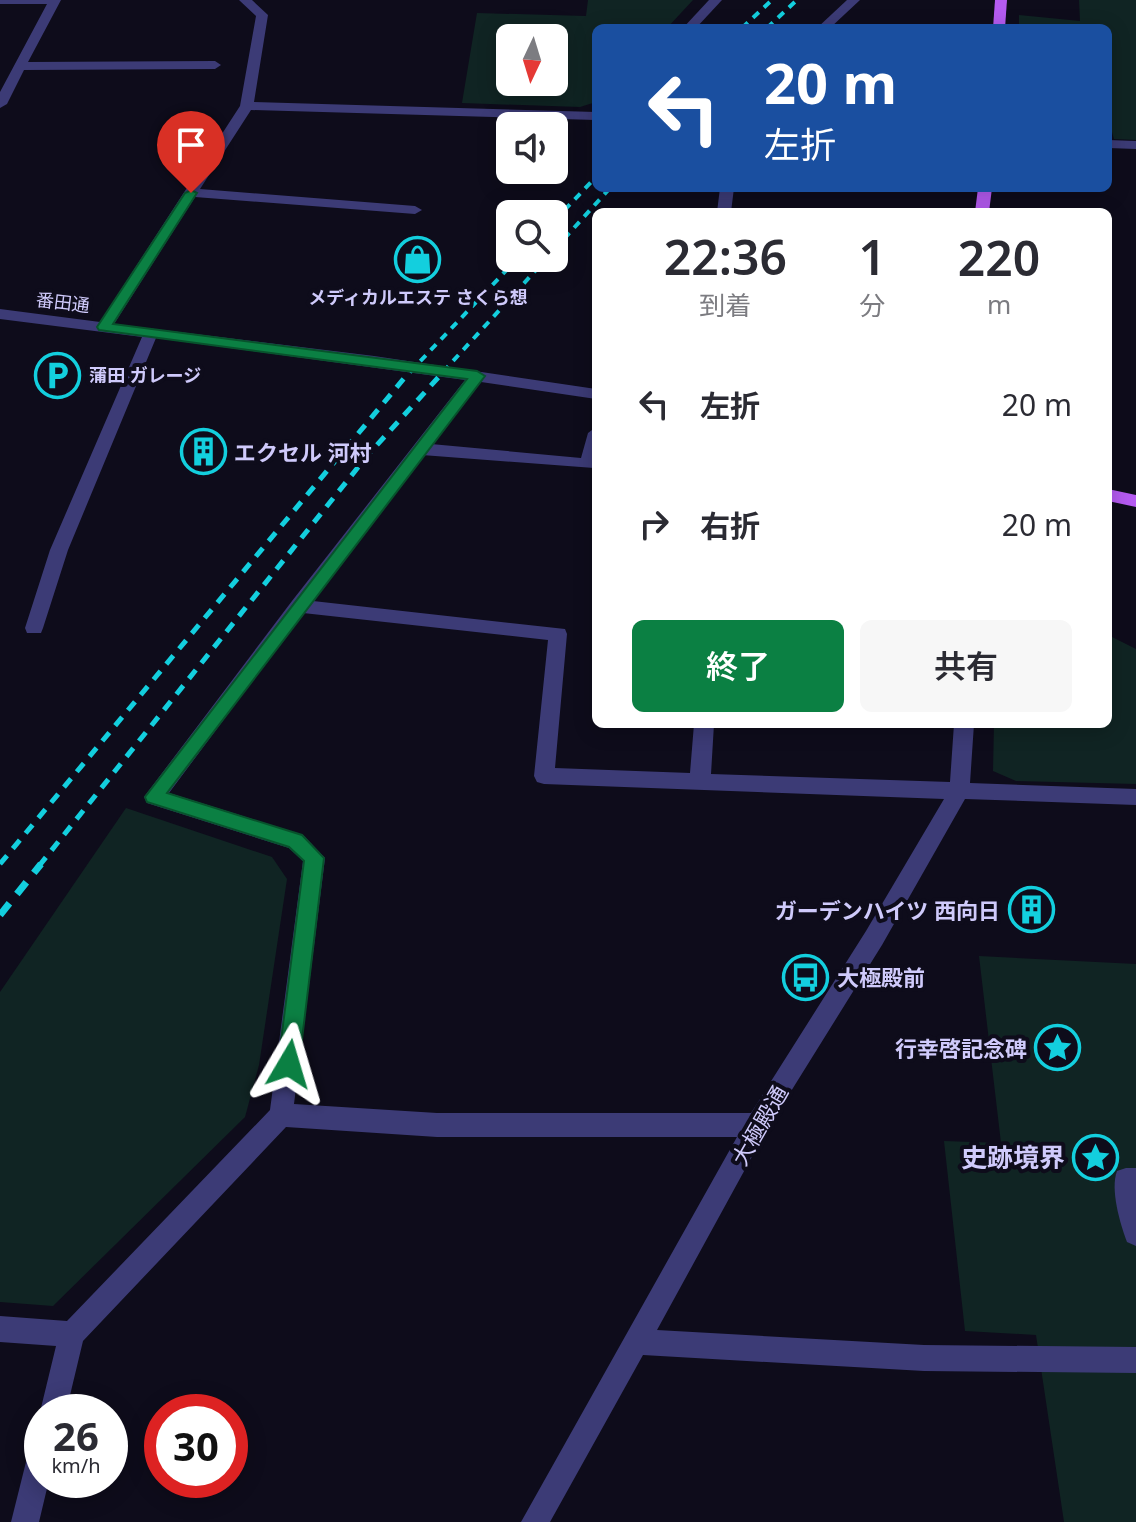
<!DOCTYPE html>
<html lang="ja">
<head>
<meta charset="utf-8">
<style>
  body { margin:0; font-family:"Noto Sans","Noto Sans JP",sans-serif; background:#f7f7f7; color:#2b2b33; height:100vh; display:flex; flex-direction:column; font-size:30px; white-space:nowrap }
  * { box-sizing:border-box; margin:0 }
  p { font-size:26px; color:#7c7c81 }
  .icon { flex:none; width:44px; height:44px; fill:none; stroke:currentColor; stroke-width:2; stroke-linecap:round; stroke-linejoin:round }
  .map { position:relative; flex:1; overflow:hidden }
  .panel { position:absolute; left:592px; top:208px; width:520px; height:520px; display:flex; flex-direction:column; background:#fff; border-radius:12px; box-shadow:0 4px 20px #0003 }
  .panel>* { flex:none }
  .hud { position:absolute; left:592px; top:24px; width:520px; height:168px; border-radius:12px; box-shadow:0 4px 20px #0003; background:#1a4fa0; color:#fff; overflow:hidden }
  .needle { width:52px; rotate:184deg }
  .controls { position:absolute; left:496px; top:24px; display:grid; gap:16px }
  .controls a { display:grid; place-items:center; width:72px; height:72px; border-radius:12px; background:#fff; box-shadow:0 4px 20px #0003; font-size:40px }
  .speed { position:absolute; left:24px; top:1394px; display:flex; gap:16px; font-size:40px; font-weight:700; text-align:center }
  .speed>* { display:grid; place-content:center; width:104px; height:104px; border-radius:50%; background:#fff; box-shadow:0 4px 20px #0003; line-height:1 }
  .speed small { font-size:20px; font-weight:400 }
  .speed .limit { border:12px solid #d22; background:#fff; color:#111 }
  .pin { position:absolute; display:grid; place-items:center; width:68px; height:68px; color:#fff; margin:-82px -34px; border-radius:50% 50% 50% 0; rotate:-45deg; box-shadow:0 0 8px #0007 }
  .pin .icon { rotate:45deg }
  .me { position:absolute; width:88px; margin:-44px; rotate:7deg; stroke-linejoin:round; filter:drop-shadow(0 0 6px #0008) }
  .turn { display:flex; align-items:center; gap:28px; height:168px; padding:0 40px; font-size:36px }
  .turn .icon { width:104px; height:104px; stroke-width:2.5 }
  .turn b { display:block; font-size:56px; line-height:68px }
  .eta { display:flex; justify-content:space-evenly; align-items:center; height:136px; text-align:center }
  .eta b { font-size:48px; font-weight:600; line-height:56px }
  .primary-button { display:flex; gap:16px; margin-top:auto; padding:16px 40px }
  .primary-button a { flex:1; height:92px; border-radius:12px; background:#0b8043; color:#fff; font-size:32px; font-weight:600; line-height:92px; text-align:center }
  .primary-button a+a { background:#f7f7f7; color:#2b2b33 }
  ul { padding:0; list-style:none }
  li { display:flex; align-items:center; gap:24px; height:120px; padding:0 40px }
  li div { flex:1 }
  li b { display:block; font-size:30px }
  li em { font-style:normal }
  .map>svg:first-child { display:block }
  .green { fill:#102423; fill-rule:evenodd }
  .lines { fill:none; stroke-linecap:round; stroke-linejoin:round }
  .minor { fill:#3c3b76; fill-rule:evenodd }
  .major { fill:#b55bf1; fill-rule:evenodd }
  .rail-far2 { stroke:#13cfde; stroke-width:4; stroke-dasharray:8 7; stroke-linecap:butt }
  .rail-far1 { stroke:#13cfde; stroke-width:5; stroke-dasharray:11 9; stroke-linecap:butt }
  .rail { stroke:#13cfde; stroke-width:7; stroke-dasharray:15 12; stroke-linecap:butt }
  .route { fill:#0b8043; stroke:#07532c; stroke-width:2 }
  .labels { text-anchor:middle; dominant-baseline:central; stroke-width:8; stroke-linejoin:round; paint-order:stroke }
  .far-poi-label { font-size:18px; font-weight:bold; fill:#cfcafb; stroke:#0e0c1b }
  .far-street-label { font-size:18px; fill:#cfcafb; stroke:#0e0c1b }
  .poi-label { font-size:22px; font-weight:bold; fill:#cfcafb; stroke:#0e0c1b; text-anchor:start }
  .street-label { font-size:22px; fill:#cfcafb; stroke:#0e0c1b }
  .near-poi-label { font-size:26px; font-weight:bold; fill:#cfcafb; stroke:#0e0c1b; text-anchor:end }
</style>
</head>
<body>
<div class="map">
<svg width="1136" height="1522" viewBox="0 0 1136 1522">
  <rect width="100%" height="100%" fill="#0e0c1b"/>
  <g class="green">
    <path d="M 588,0 L 693,0 L 667,28 L 596,28 L 596,102 L 580,107 L 462,103 L 477,13 L 586,16 ZM 510,38 L 554,38 L 554,82 L 510,82 Z"/>
    <polygon points="1079,0 1136,0 1136,140 1114,139 1108,118 1108,28 1019,28 1019,15 1080,21"/>
    <polygon points="1108,635 1136,649 1136,784 1016,781 993,771 994,724 1108,724"/>
    <polygon points="126,808 272,857 287,879 259,1065 245,1117 53,1306 0,1302 0,992"/>
    <polygon points="979,956 1136,964 1136,1522 1064,1522 1036,1335 965,1331 944,1141 1001,1143"/>
  </g>
  <g class="lines">
    <g class="minor">
      <polygon points="0,0 61,0 28,62 215,61 221,65 215,69 24,70 7,104 0,108 0,92 47,4 0,4"/>
      <path d="M 239,0 L 252,0 L 268,15 L 254,102 L 596,112 L 596,120 L 251,110 L 200,189 L 415,206 L 422,210 L 415,214 L 195,197 L 114,324 L 374,356 L 596,389 L 596,399 L 481,382 L 431,444 L 581,458 L 588,433 L 596,427 L 594,468 L 422,455 L 313,601 L 565,629 L 567,634 L 555,768 L 690,773 L 694,724 L 714,724 L 711,774 L 950,782 L 954,724 L 974,724 L 970,783 L 1136,789 L 1136,805 L 965,799 L 882,945 L 765,1133 L 657,1330 L 924,1345 L 1136,1347 L 1136,1373 L 924,1371 L 643,1355 L 550,1522 L 521,1522 L 737,1137 L 437,1137 L 286,1127 L 83,1341 L 66,1412 L 42,1412 L 42,1418 L 40,1412 L 56,1346 L 0,1342 L 0,1316 L 67,1321 L 270,1110 L 303,861 L 289,848 L 147,803 L 144,797 L 292,601 L 465,380 L 156,338 L 68,550 L 43,628 L 41,633 L 27,633 L 25,628 L 50,550 L 142,337 L 0,319 L 0,309 L 100,322 L 240,106 L 256,16 ZM 303,613 L 548,640 L 534,776 L 537,782 L 544,784 L 944,799 L 866,931 L 751,1113 L 437,1113 L 294,1104 L 325,858 L 303,835 L 169,793 Z"/>
      <polygon points="709,0 722,0 696,28 683,28"/>
      <polygon points="847,0 860,0 830,28 817,28"/>
      <polygon points="1108,140 1136,141 1136,149 1108,148"/>
      <polygon points="720,188 734,188 731,212 717,212"/>
      <path d="M 1126,1168 L 1136,1168 L 1136,1246 L 1127,1242 C 1120,1224 1110,1189 1117,1171 Z"/>
      <polygon points="42,1440 42,1480 49,1480 39,1522 11,1522 28,1454 32,1444"/>
    </g>
    <g class="major">
      <polygon points="995,0 1007,0 1005,28 993,28"/>
      <polygon points="978,188 992,188 989,212 975,212"/>
      <polygon points="1108,489 1136,495 1136,507 1108,501"/>
    </g>
    <g class="rail-far2">
      <polyline points="742,28 772,0"/>
      <polyline points="767,28 797,0"/>
      <polyline points="554,221 596,177"/>
      <polyline points="554,250 610,188"/>
      <polyline points="410,372 518,258"/>
      <polyline points="443,372 547,258"/>
    </g>
    <g class="rail-far1">
      <polyline points="0,864 411,370"/>
      <polyline points="39,866 367,456 445,370"/>
    </g>
    <polyline class="rail" points="0,915 41,864"/>
  </g>
  <polygon class="route" points="191,190 197,193 113,324 477,371 485,376 167,793 302,835 324,858 299,1064 296,1071 289,1074 281,1071 278,1064 304,861 289,847 147,802 145,797 467,379 99,330 97,327 185,193"/>
  <defs>
    <symbol id="shop-ring" viewBox="-11 -11 22 22"><circle r="9.5" fill="#0e0c1b" stroke="#13cfde" stroke-width="1.5"/><path d="M-5-2.5h2.3a2.7 3.5 0 0 1 5.4 0H5L5.5 6h-11ZM-1.5-2.5h3a1.5 2.3 0 0 0-3 0Z" fill="#13cfde"/></symbol>
    <symbol id="parking-ring" viewBox="-11 -11 22 22"><circle r="9.5" fill="#0e0c1b" stroke="#13cfde" stroke-width="1.5"/><path d="M-3.5-5.5H1a3.5 3.5 0 0 1 0 7H-1V5.5H-3.5ZM-1-3.4V-.6H.8a1.4 1.4 0 0 0 0-2.8Z" fill="#13cfde"/></symbol>
    <symbol id="building-ring" viewBox="-11 -11 22 22"><circle r="9.5" fill="#0e0c1b" stroke="#13cfde" stroke-width="1.5"/><path d="M-4-6H4V6H1V3H-1V6H-4ZM-2.5-4.3h1.7v1.8h-1.7ZM.8-4.3h1.7v1.8H.8ZM-2.5-1h1.7V.8h-1.7ZM.8-1h1.7V.8H.8Z" fill="#13cfde"/></symbol>
    <symbol id="bus-ring" viewBox="-11 -11 22 22"><circle r="9.5" fill="#0e0c1b" stroke="#13cfde" stroke-width="1.5"/><path d="M-5-6H5V4H4V6H2V4H-2V6H-4V4H-5ZM-3.5-4V0h7V-4ZM-3.5 1.2v1.5H-2V1.2ZM2 1.2v1.5H3.5V1.2Z" fill="#13cfde"/></symbol>
    <symbol id="sight-ring" viewBox="-11 -11 22 22"><circle r="9.5" fill="#0e0c1b" stroke="#13cfde" stroke-width="1.5"/><path d="M0-6L1.8-2.2L6-1.7L2.9 1.2L3.7 5.4L0 3.3L-3.7 5.4L-2.9 1.2L-6-1.7L-1.8-2.2Z" fill="#13cfde"/></symbol>
  </defs>
  <g fill-rule="evenodd">
    <use href="#shop-ring" x="392" y="234" width="51" height="51"/>
    <use href="#parking-ring" x="32" y="350" width="51" height="51"/>
    <use href="#building-ring" x="178" y="426" width="51" height="51"/>
    <use href="#building-ring" x="1006" y="884" width="51" height="51"/>
    <use href="#bus-ring" x="780" y="952" width="51" height="51"/>
    <use href="#sight-ring" x="1032" y="1022" width="51" height="51"/>
    <use href="#sight-ring" x="1070" y="1132" width="51" height="51"/>
  </g>
  <g class="labels">
    <g class="far-poi-label">
      <text x="418" y="297">メディカルエステ さくら想</text>
      <text x="89" y="375" text-anchor="start">蒲田 ガレージ</text>
    </g>
    <g class="far-street-label">
      <text transform="translate(63 302) rotate(7)">番田通</text>
    </g>
    <g class="poi-label">
      <text x="234" y="452">エクセル 河村</text>
      <text x="1000" y="910" text-anchor="end">ガーデンハイツ 西向日</text>
      <text x="837" y="977">大極殿前</text>
      <text x="1027" y="1048" text-anchor="end">行幸啓記念碑</text>
    </g>
    <g class="street-label">
      <text transform="translate(759 1125) rotate(-60)">大極殿通</text>
    </g>
    <g class="near-poi-label">
      <text x="1065" y="1157">史跡境界</text>
    </g>
  </g>
</svg>
<div class="controls">
<a><svg class="needle" viewBox="-14 -14 28 28"><path d="M0-13l5 13h-10z" fill="#e53935"/><path d="M0 13l5-13h-10z" fill="#7c7c81"/></svg></a>
<a><svg class="icon" aria-label="sound" viewBox="0 0 24 24"><path d="M4 9h4l5-4v14l-5-4H4zM17 9q2 3 0 6"/></svg></a>
<a><svg class="icon" aria-label="search" viewBox="0 0 24 24"><circle cx="10" cy="10" r="6"/><path d="M15 15l6 6"/></svg></a>
</div>
<div class="speed"><div>26<small>km/h</small></div><div class="limit">30</div></div>
<div class="pin" style="left:191px;top:193px;background:#d93025"><svg class="icon" aria-label="arrive" viewBox="0 0 24 24"><path d="M6 21V4h12l-3 4 3 4H6"/></svg></div>
<svg class="me" style="left:289px;top:1064px" viewBox="-20 -20 40 40"><path d="M0-17L14 15 0 8-14 15z" fill="#0b8043" stroke="#fff" stroke-width="4"/></svg>
<div class="hud">
<div class="turn"><svg class="icon" aria-label="left" viewBox="0 0 24 24"><path d="M17 20v-9H6M10 6l-5 5 5 5"/></svg><div><b>20 m</b>左折</div></div>
</div>
<section class="panel">
<div class="eta">
<div><b>22:36</b><p>到着</p></div>
<div><b>1</b><p>分</p></div>
<div><b>220</b><p>m</p></div>
</div>
<ul>
<li><svg class="icon" aria-label="left" viewBox="0 0 24 24"><path d="M17 20v-9H6M10 6l-5 5 5 5"/></svg><div><b>左折</b></div><em>20 m</em></li>
<li><svg class="icon" aria-label="right" viewBox="0 0 24 24"><path d="M7 20v-9h11M14 6l5 5-5 5"/></svg><div><b>右折</b></div><em>20 m</em></li>
</ul>
<div class="primary-button"><a>終了</a><a>共有</a></div>
</section>
</div>
</body>
</html>
